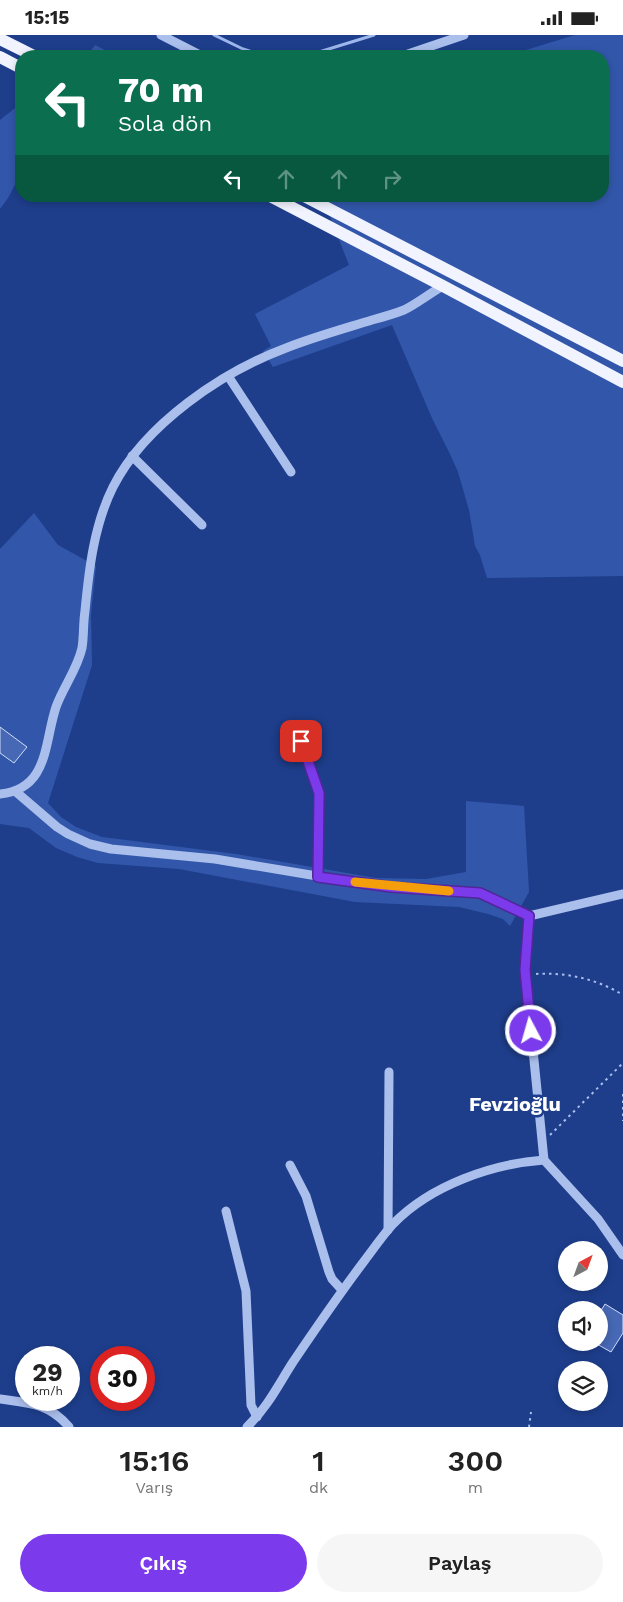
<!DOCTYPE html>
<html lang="tr">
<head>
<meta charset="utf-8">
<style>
  body { margin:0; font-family:"Work Sans",sans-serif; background:#f6f6f6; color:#222; height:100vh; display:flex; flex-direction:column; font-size:19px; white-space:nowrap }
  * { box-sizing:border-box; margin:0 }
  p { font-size:16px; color:#767676 }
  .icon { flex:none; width:28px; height:28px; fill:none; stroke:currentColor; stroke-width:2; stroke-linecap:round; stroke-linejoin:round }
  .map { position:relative; height:1392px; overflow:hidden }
  .panel { display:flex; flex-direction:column; background:#fff; flex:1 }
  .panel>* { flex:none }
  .top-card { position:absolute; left:15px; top:15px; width:594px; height:152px; border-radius:20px; box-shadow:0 2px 8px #0003; background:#0b6e4f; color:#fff; overflow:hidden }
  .needle { width:32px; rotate:41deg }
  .fabs { position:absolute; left:558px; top:1206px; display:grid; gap:10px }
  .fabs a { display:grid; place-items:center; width:50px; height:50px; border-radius:50%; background:#fff; box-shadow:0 2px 8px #0003; font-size:25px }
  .speed { position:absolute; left:15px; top:1311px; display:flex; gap:10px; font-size:25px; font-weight:700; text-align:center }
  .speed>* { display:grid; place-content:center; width:65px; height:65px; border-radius:50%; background:#fff; box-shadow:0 2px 8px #0003; line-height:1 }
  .speed small { font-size:12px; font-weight:400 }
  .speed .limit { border:8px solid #d22; background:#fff; color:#111 }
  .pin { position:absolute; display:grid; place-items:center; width:42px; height:42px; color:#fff; margin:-21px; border-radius:10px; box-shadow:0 2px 8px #0006 }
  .me { position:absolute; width:55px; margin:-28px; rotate:354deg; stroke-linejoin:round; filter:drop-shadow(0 0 4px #0008) }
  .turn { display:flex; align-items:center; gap:18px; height:105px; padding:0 20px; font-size:22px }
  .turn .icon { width:65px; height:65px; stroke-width:2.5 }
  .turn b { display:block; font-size:35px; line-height:42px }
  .lanes { display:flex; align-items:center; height:48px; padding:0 20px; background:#0003; justify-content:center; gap:25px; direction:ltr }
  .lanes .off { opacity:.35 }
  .eta { display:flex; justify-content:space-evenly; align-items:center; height:85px; text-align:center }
  .eta b { font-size:30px; font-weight:600; line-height:35px }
  .button { display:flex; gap:10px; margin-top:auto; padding:10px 20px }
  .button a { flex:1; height:58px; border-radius:30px; background:#7c3aed; color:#fff; font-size:20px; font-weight:600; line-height:58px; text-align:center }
  .button a+a { background:#f6f6f6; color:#222 }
  .status { display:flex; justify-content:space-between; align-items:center; height:35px; padding:0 25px; background:#fff; direction:ltr }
  .status svg { height:14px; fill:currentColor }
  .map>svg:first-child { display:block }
  .green { fill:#3257aa }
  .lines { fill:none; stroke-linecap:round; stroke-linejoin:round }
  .stream { stroke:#9eb8ee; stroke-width:3 }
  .building { fill:#4768b4; stroke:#d0ddf9 }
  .path { stroke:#abbfec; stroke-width:2; stroke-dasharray:2.5 4; stroke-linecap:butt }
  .minor { stroke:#abbfec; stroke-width:9 }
  .major { stroke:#f1f4ff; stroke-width:12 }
  .route-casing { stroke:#51269a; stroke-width:12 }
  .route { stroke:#7c3aed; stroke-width:9 }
  .slow { stroke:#f59e0b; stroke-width:9 }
  .labels { text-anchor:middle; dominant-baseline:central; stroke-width:5; stroke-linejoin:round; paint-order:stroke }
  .district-label { font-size:20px; font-weight:bold; fill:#fff; stroke:#1e3e8c }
</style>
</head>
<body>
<div class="status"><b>15:15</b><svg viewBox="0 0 49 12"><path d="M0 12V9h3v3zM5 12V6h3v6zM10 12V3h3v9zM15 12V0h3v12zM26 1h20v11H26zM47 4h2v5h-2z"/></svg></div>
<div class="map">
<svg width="623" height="1392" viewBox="0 0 623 1392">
  <rect width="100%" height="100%" fill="#1e3e8c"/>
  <g class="green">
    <polygon points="575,0 623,0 623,541 487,543 480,520 475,511 469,475 458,437 450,419 432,383 392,290 273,332 263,316 271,311 255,279 349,230 322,161 602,161 602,21 506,21"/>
    <polygon points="95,10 117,21 87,21"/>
    <polygon points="21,56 21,138 8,163 0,174 0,85 15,73"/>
    <polygon points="34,478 58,510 96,531 91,579 92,630 48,768 61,782 76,792 102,802 236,819 376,843 426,844 466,837 466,766 524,771 529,857 510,891 503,884 488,879 459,872 355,867 179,834 98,828 77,822 56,813 29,793 0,789 0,514"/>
  </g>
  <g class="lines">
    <g class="stream">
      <polyline points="214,0 243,14 266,21"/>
      <polyline points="306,21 374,0"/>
    </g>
  </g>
  <g class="building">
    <polygon points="0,692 27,712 14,728 0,718"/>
    <polygon points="605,1269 623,1280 623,1298 611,1317 595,1308 599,1308 599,1279"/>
  </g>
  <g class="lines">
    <g class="path">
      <path d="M 536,939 C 566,937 597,944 623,960"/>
      <polyline points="623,1059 623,1086"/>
      <polyline points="550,1100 623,1028"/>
      <polyline points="529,1392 531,1377"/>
    </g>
    <g class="minor">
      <polyline points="161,0 202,21"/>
      <polyline points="402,21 464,0"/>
      <polyline points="228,341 291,437"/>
      <polyline points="132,421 202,490"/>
      <polyline points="301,706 319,758 318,842"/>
      <polyline points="15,756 57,792 68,799 90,809 111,814 215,824 359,848 480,858 529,881 623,859"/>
      <path d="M 0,759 C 49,754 44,708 56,672 C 63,652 77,635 82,613 C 84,601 83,589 85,576 C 89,534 94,490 113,452 C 145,389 222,337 286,313 C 314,302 343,294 372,285 C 383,282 394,279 404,275 C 418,268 430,258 443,251"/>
      <polyline points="529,881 525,935 544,1125 598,1184 623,1220"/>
      <polyline points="290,1130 306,1161 329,1237 332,1244 342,1255"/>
      <polyline points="226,1176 246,1256 251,1370 257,1382"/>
      <polyline points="388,1195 389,1037"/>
      <path d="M 0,1364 C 28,1368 49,1368 69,1392"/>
      <path d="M 247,1392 C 269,1370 277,1352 293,1327 C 316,1293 340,1258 365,1225 C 374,1213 383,1200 393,1189 C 431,1150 492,1129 544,1125"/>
    </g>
    <g class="major">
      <polyline points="0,4 34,21"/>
      <polyline points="0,22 21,33"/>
      <polyline points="270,161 443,251 623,347"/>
      <polyline points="304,161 623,326"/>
    </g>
  </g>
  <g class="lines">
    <defs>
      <polyline id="route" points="301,706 319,758 318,842 391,852 480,858 529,881 525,935 531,996"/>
    </defs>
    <use href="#route" class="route-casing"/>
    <use href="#route" class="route"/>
    <polyline class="slow" points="355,847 449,856"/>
  </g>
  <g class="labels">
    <g class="district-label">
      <text x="515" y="1069">Fevzioğlu</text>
    </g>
  </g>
</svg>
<div class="fabs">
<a><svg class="needle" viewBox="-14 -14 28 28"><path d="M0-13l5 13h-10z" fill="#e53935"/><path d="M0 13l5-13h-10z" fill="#767676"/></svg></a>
<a><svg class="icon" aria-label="sound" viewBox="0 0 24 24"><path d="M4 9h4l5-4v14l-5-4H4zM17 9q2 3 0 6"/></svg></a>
<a><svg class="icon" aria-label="layers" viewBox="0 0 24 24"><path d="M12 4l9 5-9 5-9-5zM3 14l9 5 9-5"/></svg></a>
</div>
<div class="speed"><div>29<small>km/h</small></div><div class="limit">30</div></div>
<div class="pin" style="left:301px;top:706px;background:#d93025"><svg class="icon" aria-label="arrive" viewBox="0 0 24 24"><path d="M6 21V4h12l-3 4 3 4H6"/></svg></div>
<svg class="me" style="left:531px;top:996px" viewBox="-20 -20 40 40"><circle r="17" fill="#7c3aed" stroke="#fff" stroke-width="3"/><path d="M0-11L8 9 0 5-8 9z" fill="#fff"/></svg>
<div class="top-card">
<div class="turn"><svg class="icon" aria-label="left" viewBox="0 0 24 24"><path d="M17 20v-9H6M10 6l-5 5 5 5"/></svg><div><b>70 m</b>Sola dön</div></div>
<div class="lanes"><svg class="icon" aria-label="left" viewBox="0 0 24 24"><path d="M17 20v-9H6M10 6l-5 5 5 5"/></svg><svg class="icon off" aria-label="ahead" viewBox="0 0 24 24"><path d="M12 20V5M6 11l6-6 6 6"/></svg><svg class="icon off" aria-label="ahead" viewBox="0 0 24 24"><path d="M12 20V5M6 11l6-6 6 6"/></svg><svg class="icon off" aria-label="right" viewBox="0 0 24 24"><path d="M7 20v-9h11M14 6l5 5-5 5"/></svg></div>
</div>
</div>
<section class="panel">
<div class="eta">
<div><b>15:16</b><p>Varış</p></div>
<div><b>1</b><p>dk</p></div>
<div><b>300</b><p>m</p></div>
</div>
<div class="button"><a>Çıkış</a><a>Paylaş</a></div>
</section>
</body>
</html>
